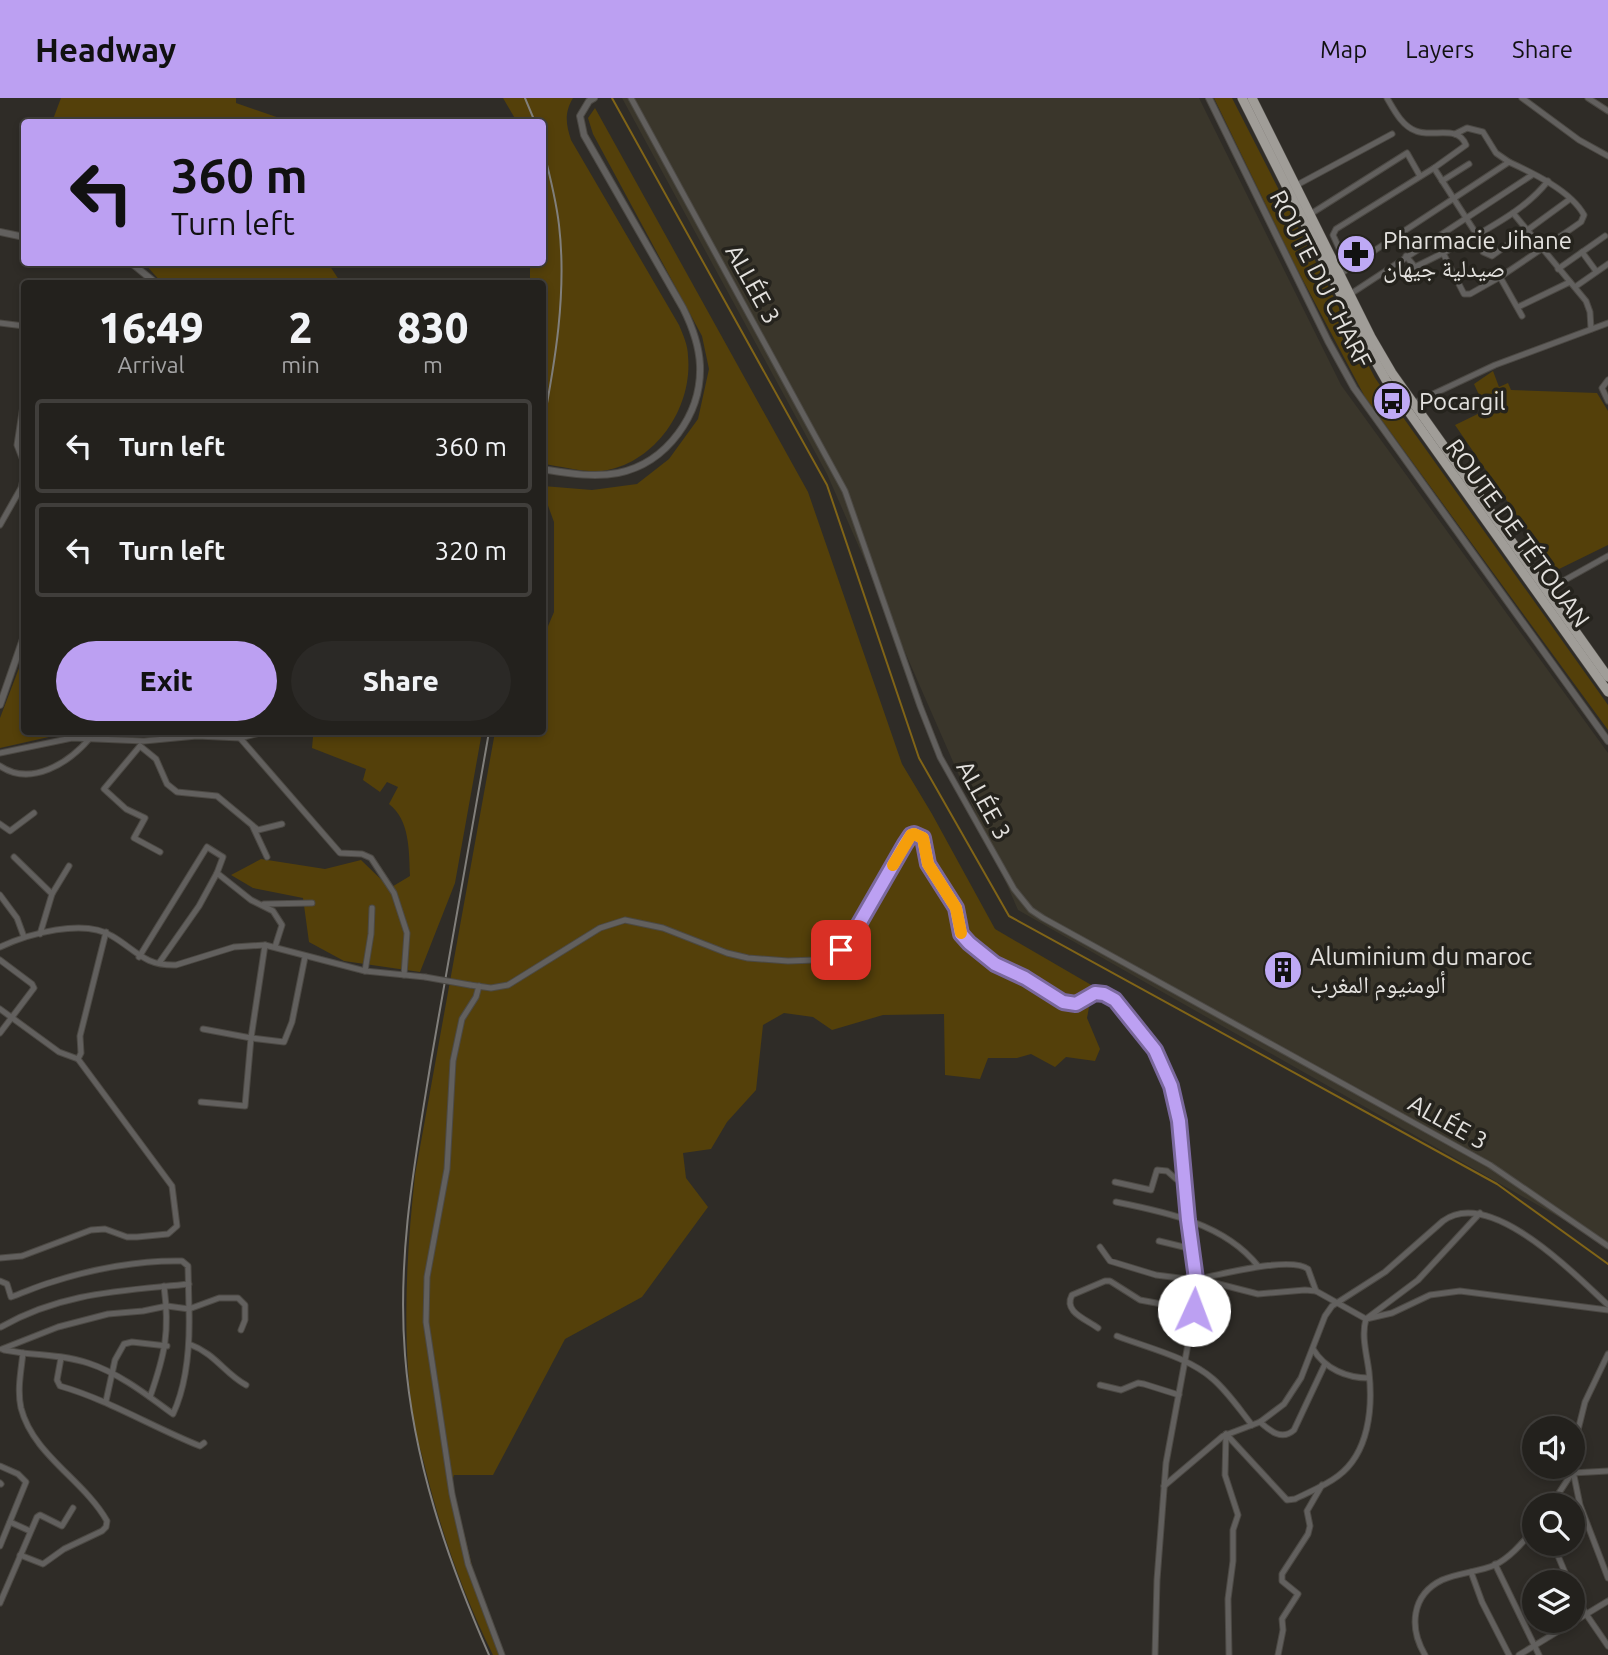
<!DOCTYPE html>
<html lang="en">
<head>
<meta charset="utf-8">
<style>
  body { margin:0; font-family:Ubuntu,"Noto Naskh Arabic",sans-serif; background:#2b2926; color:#f1f3f6; height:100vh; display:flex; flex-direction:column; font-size:26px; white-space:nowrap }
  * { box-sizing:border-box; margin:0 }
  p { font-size:23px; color:#a3a3a4 }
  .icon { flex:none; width:38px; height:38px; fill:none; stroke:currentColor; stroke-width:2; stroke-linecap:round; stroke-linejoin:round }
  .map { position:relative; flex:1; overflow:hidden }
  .details { position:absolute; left:21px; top:182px; width:525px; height:455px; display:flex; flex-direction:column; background:#23211d; border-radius:7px; box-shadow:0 4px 10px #0003,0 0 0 2px #403e3b }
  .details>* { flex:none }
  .guide { position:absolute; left:21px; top:21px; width:525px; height:147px; border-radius:7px; box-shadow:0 4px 10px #0003,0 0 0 2px #403e3b; background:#bca0f2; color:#111; overflow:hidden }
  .controls { position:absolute; left:1522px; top:1318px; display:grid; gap:14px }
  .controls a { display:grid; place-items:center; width:63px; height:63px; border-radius:50%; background:#23211d; box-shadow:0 4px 10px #0003,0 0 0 2px #403e3b; font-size:35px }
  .pin { position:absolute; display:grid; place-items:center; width:60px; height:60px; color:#fff; margin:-30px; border-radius:14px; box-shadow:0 4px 10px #0006 }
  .me { position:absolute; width:77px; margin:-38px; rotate:2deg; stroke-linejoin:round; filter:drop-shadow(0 0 5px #0008) }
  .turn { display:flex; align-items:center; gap:24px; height:147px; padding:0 35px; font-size:32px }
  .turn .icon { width:91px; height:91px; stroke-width:2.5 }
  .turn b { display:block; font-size:49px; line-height:60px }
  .eta { display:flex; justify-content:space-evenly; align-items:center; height:119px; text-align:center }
  .eta b { font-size:42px; font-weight:800; line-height:49px }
  .primary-button { display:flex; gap:14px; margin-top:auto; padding:14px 35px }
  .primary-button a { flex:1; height:80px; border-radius:42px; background:#bca0f2; color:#111; font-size:28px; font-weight:800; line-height:80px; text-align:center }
  .primary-button a+a { background:#2b2926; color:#f1f3f6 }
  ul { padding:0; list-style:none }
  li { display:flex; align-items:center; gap:21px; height:94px; margin:0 14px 10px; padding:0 21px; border:4px solid #403e3b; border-radius:7px }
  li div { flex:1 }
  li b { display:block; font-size:26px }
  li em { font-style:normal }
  header { display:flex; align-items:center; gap:42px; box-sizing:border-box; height:98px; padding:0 35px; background:#bca0f2; color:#111 }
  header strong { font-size:33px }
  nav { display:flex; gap:38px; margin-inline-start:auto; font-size:24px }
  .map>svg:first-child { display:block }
  .built { fill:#3a362b }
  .green { fill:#54400a }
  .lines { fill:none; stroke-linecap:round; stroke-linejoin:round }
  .stream { stroke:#806417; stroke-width:2 }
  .minor-casing { stroke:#4c4944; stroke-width:7 }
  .tertiary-casing { stroke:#4c4944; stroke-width:8 }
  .trunk-casing { stroke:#4c4944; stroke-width:10 }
  .minor { stroke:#62605e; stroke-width:5 }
  .tertiary { stroke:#62605e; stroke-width:6 }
  .trunk { stroke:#a09d98; stroke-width:9 }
  .rail { stroke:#817f7b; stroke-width:2 }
  .minor-bridge-casing { stroke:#4c4944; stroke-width:7; stroke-linecap:butt }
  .minor-bridge { stroke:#62605e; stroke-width:5 }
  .route-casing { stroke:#7a689d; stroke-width:18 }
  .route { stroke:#bca0f2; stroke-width:12 }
  .slow { stroke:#f59e0b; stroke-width:12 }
  .labels { text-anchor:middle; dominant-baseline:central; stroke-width:7; stroke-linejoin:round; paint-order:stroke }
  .poi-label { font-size:24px; fill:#e3e1de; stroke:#25231d; text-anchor:start }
  .street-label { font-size:24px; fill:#e3e1de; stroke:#25231d }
</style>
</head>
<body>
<header>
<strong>Headway</strong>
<nav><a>Map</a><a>Layers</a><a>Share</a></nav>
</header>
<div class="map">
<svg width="1608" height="1557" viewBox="0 0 1608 1557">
  <rect width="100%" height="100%" fill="#2f2c27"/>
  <polygon class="built" points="622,0 1199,0 1341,287 1608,655 1608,1147 1018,812 827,376"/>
  <g class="green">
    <polygon points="61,0 236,0 236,5 291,24 52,24"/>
    <path d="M 503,0 L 573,0 C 564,15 566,26 571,42 L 679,227 C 683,237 688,247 688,258 C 693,310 655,366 602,373 C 584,375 561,368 543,366 L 542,186 L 530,185 L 530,165 L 542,164 L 542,24 L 517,24 Z"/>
    <polygon points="1214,0 1232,0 1375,280 1608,607 1608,632 1365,299 1296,169"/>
    <path d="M 595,10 L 808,394 L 902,666 L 932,716 L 995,831 L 1093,888 L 1087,920 L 1100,951 L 1095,963 L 1066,959 L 1055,969 L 1031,956 L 1017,960 L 988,960 L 980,981 L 945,977 L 944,916 L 883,917 L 832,932 L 813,919 L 784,915 L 763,927 L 756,992 L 727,1024 L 711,1051 L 683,1055 L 686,1080 L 708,1109 L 642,1199 L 565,1241 L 493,1377 L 454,1377 L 452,1385 L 475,1480 L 505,1557 L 493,1557 C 464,1498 442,1437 426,1373 C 422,1356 416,1338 413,1321 C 402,1237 406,1161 415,1077 L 495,634 L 542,634 L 543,540 L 554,514 L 554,424 L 543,394 L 543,388 L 592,392 L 637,386 L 669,361 L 698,321 L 709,271 L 702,238 L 593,36 L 588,20 Z"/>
    <polygon points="144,165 328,165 341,185 162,185"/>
    <polygon points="1493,273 1499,289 1508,285 1511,292 1597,295 1608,313 1608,447 1555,473 1455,327 1486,312 1474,286"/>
    <polygon points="24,557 24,634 71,634 0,650 0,620"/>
    <path d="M 307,634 L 482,634 L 455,785 L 420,874 L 344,863 L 309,844 L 303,800 L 253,790 L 231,777 L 261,761 L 325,771 L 361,762 L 390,790 L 410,778 C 409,753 410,722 389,706 L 398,689 L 387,684 L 380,694 L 363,682 L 366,671 L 312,650 L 313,639 Z"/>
  </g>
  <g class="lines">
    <polyline class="stream" points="612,0 827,387 919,660 1009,818 1497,1086 1608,1166"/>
    <defs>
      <g id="minor">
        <polyline points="631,0 845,393 920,608 940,659 1014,791 1031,812 1043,820 1490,1067 1608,1148"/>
        <polyline points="1522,0 1579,42 1608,58"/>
        <polyline points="1588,0 1608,13"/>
        <polyline points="1455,36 1467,30 1483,34 1496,55 1509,64"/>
        <path d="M 1434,70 L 1477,137 C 1503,122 1529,107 1548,83"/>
        <polyline points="1442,83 1469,66"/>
        <polyline points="1295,88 1392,36"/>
        <polyline points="1513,115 1586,203 1590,214 1591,231"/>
        <polyline points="1309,117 1407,55 1420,78"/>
        <polyline points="1582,154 1596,173"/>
        <polyline points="1406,158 1415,169 1443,155"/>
        <path d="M 1348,170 L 1509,64 C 1533,75 1571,93 1584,117 L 1581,124 L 1571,131 L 1500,179 L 1522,218"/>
        <polyline points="1558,171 1605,138"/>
        <path d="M 1340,177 L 1348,170 L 1333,137 L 1336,131 L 1434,70 L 1466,47 C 1458,26 1432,40 1416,33 C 1402,28 1394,12 1387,0"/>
        <polyline points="1500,179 1470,196 1464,196 1443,155 1477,137 1483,154 1492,158 1570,101"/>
        <polyline points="1575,189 1608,166"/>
        <polyline points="1349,197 1532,77"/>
        <polyline points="1518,209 1570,184"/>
        <polyline points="0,225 24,228"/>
        <polyline points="1608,282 1602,290 1608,303"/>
        <polyline points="24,301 17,347 24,365"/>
        <polyline points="1412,306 1495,267 1608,225"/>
        <polyline points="0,427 21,390 24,377"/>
        <polyline points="1547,492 1608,458"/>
        <polyline points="240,640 340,755 362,756 371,760 394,795 407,835 404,877"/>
        <polyline points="140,648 156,661 167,686 177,694 217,698 258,732 282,726"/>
        <polyline points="140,648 104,691 126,711 145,720 134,740 160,754"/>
        <polyline points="0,655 72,640 144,643 197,638 240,640 264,634"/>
        <path d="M 0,668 C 31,689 69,665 90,640"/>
        <polyline points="0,726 10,733 34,715"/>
        <polyline points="253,729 267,759"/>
        <polyline points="14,759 52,796 40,836"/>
        <polyline points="52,796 69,768"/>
        <polyline points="0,797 17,820 24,839"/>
        <polyline points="264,806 312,805"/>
        <path d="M 0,849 C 28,836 84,820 112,838 C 136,852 144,868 176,867 L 234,849 L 265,847 L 365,873 L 425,879"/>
        <polyline points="139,859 207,749 223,759 217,775"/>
        <polyline points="0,862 32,886 34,890 0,935"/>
        <polyline points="159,865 199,808 217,775 251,802 273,813 282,827 275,849"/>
        <polyline points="365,873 371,836 372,810"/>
        <polyline points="470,887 491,890 508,887 600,830 625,822 663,830 727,855 748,860 788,863 815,862 836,855 844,848 905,746 910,737 914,736 923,740 927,766 956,810 961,837 969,845 995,866 1025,880 1063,904 1075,906 1095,896 1104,896 1115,902 1155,952 1176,1004 1182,1043 1196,1203 1166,1365 1157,1482 1155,1557"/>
        <polyline points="479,888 476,899 462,921 453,963 447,1071 427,1179 426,1224 452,1396 468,1466 502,1557"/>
        <polyline points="0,911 59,954 78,961 81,955 80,938 106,834"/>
        <polyline points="203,931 251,940 284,944 292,924 305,859"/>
        <polyline points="201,1004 245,1008 251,940 265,847"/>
        <polyline points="1115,1084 1151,1092 1157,1072 1167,1073 1176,1081 1185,1084"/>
        <path d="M 1116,1104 C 1166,1114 1225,1126 1258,1168"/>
        <polyline points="1159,1143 1192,1151"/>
        <polyline points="1100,1149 1110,1163 1156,1177 1211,1184 1258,1196 1305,1192 1316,1193 1366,1221 1392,1215 1430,1197 1460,1193 1608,1212"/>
        <polyline points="0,1160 22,1158 91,1132 105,1131 127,1139 137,1139 168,1136 177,1128 172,1088 78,961"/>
        <path d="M 1202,1180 C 1224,1176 1291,1158 1308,1171 L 1316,1193"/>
        <path d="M 0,1183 L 7,1186 L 11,1199 C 25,1194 38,1188 52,1184 C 92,1171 140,1162 182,1163 L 188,1168 L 189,1211 L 219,1200 L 238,1200 L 245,1207 L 245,1222 L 241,1232"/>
        <path d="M 1,1229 C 62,1194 122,1193 189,1186"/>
        <path d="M 1098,1230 C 1086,1221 1063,1214 1072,1197 L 1105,1183 L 1110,1183 L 1140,1202 L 1194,1212"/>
        <path d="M 1117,1238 C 1148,1250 1188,1259 1213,1281 C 1228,1294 1240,1312 1252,1327"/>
        <path d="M 189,1246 C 216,1256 224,1275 246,1287"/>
        <path d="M 2,1251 L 58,1229 L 108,1216 L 143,1213 L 167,1208 L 189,1211 C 190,1245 188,1284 173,1316 C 147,1297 119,1275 88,1265 C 67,1258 44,1257 23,1255"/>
        <path d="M 1313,1251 C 1325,1271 1347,1280 1369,1280"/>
        <path d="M 4,1252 L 23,1255 C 21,1273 17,1292 21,1310 C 33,1357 84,1382 107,1423 L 106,1429 L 102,1433 L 64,1451 L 43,1466 L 20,1457"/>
        <path d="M 61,1260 L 57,1282 L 60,1288 C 109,1302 152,1329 200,1348 L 204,1345"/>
        <polyline points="1100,1287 1121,1292 1138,1285 1144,1286 1179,1297"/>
        <path d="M 150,1299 C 165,1256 170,1234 164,1188"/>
        <polyline points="106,1303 115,1262 124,1246 132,1244 167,1248"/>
        <path d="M 1260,1324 C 1270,1333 1282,1343 1294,1332 L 1325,1266"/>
        <path d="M 1226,1336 L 1287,1402 L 1295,1401 C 1309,1394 1325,1388 1338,1378 C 1369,1355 1373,1310 1369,1274 C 1367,1257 1361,1238 1366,1221 L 1418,1182 L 1480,1115"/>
        <polyline points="1226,1336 1225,1377 1238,1417 1233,1432 1233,1463 1228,1501 1229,1557"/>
        <polyline points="1573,1352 1585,1304 1608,1256"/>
        <polyline points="0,1368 18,1376 26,1384 0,1448"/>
        <polyline points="1572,1368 1580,1407 1608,1480"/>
        <polyline points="1572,1375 1608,1373"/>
        <polyline points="0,1385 1,1386"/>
        <path d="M 1164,1388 L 1223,1338 L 1260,1324 L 1284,1306 L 1301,1280 L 1325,1218 L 1332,1208 L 1385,1174 L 1443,1123 C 1490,1088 1575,1177 1608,1207"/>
        <polyline points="1551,1407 1572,1375"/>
        <polyline points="10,1424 30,1433"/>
        <polyline points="1553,1446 1569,1484"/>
        <polyline points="1495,1466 1539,1557"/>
        <polyline points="1471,1474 1482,1504 1509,1557"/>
        <polyline points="1573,1493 1586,1516 1608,1548"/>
        <polyline points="0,1505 37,1419 40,1417 62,1428 73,1410"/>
        <polyline points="1278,1557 1283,1532 1282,1521 1298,1496 1282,1483 1282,1476 1308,1436 1310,1428 1307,1413 1322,1387"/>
        <path d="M 1425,1557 C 1409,1530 1411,1497 1442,1482 C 1458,1475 1478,1474 1495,1467 C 1511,1459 1523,1444 1535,1430"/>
        <polyline points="1519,1557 1608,1503"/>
      </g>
      <g id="tertiary">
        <polyline points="1209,0 1328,243 1354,290 1608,643"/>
        <polyline points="0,134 24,139"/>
        <polyline points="130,164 157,186"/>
        <path d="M 542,371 C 567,375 593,380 618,375 C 667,365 702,316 700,267 C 699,246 692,228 683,210 L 584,37 L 580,18 L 589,3 L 594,0"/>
        <polyline points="0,607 24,538"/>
      </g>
      <g id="trunk">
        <polyline points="1242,0 1365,245 1386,282 1608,594"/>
        <polyline points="1252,0 1371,239 1392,275 1608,579"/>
      </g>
    </defs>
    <use href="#minor" class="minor-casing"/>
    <use href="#tertiary" class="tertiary-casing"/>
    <use href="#trunk" class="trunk-casing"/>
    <use href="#minor" class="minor"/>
    <use href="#tertiary" class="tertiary"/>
    <use href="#trunk" class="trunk"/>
    <g class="rail">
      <polyline points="525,0 535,24"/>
      <path d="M 542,47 C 549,74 556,100 559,127 C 567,195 555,265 542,332"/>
      <path d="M 489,1557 C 447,1461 413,1362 405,1257 C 397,1156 415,1062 431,963 C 450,853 470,743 489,634"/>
    </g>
    <defs>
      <polyline id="minor-bridge" points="425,879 470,887"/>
    </defs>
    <use href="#minor-bridge" class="minor-bridge-casing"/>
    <use href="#minor-bridge" class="minor-bridge"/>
  </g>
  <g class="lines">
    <defs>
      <polyline id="route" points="841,852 855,833 905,746 911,737 914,736 923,740 928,766 956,810 961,836 969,845 995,866 1025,880 1063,904 1076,906 1095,895 1104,896 1115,902 1155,952 1171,988 1179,1023 1188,1122 1196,1181 1194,1212"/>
    </defs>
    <use href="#route" class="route-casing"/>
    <use href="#route" class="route"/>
    <polyline class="slow" points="893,767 911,737 914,736 923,740 928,766 956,810 961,835"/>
  </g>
  <defs>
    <symbol id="pharmacy-disc" viewBox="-11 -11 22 22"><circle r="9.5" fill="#bea9f5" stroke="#25231d"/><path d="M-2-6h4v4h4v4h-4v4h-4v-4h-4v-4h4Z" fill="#111"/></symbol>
    <symbol id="bus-disc" viewBox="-11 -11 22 22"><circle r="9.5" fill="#bea9f5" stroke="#25231d"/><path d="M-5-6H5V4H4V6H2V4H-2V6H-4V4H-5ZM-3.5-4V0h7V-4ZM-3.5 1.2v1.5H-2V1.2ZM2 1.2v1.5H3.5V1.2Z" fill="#111"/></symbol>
    <symbol id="building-disc" viewBox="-11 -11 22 22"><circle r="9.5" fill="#bea9f5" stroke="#25231d"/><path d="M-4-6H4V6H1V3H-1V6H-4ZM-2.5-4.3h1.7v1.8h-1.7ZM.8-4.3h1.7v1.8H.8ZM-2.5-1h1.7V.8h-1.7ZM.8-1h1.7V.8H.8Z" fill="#111"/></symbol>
  </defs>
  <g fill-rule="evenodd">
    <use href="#pharmacy-disc" x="1334" y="134" width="44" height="44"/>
    <use href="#bus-disc" x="1370" y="281" width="44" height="44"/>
    <use href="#building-disc" x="1261" y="850" width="44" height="44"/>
  </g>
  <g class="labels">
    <g class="poi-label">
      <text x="1383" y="142">Pharmacie Jihane<tspan x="1383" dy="28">صيدلية جيهان</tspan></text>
      <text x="1419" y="303">Pocargil</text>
      <text x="1310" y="858">Aluminium du maroc<tspan x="1310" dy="28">ألومنيوم المغرب</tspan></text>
    </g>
    <g class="street-label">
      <text transform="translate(1321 181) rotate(63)">ROUTE DU CHARF</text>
      <text transform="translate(753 186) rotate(61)">ALLÉE 3</text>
      <text transform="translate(1518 435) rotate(54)">ROUTE DE TÉTOUAN</text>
      <text transform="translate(984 702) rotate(61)">ALLÉE 3</text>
      <text transform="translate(1448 1024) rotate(29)">ALLÉE 3</text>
    </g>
  </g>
</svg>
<div class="controls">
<a><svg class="icon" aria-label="sound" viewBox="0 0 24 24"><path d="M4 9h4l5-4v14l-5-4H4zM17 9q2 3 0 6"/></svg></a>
<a><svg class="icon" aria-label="search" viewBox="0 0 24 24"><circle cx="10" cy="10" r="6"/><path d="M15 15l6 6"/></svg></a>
<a><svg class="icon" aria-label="layers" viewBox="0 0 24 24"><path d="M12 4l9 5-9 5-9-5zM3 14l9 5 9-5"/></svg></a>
</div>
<div class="pin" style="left:841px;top:852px;background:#d93025"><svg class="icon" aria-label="arrive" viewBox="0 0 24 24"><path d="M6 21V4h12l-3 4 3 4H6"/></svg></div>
<svg class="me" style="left:1194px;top:1212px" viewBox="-20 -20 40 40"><circle r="19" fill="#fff"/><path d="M0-13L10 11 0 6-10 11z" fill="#bca0f2"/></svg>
<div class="guide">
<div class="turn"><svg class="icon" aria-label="left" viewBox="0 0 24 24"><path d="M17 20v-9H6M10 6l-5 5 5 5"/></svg><div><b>360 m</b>Turn left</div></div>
</div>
<section class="details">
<div class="eta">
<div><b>16:49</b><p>Arrival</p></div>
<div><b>2</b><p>min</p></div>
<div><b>830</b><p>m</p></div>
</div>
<ul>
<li><svg class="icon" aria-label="left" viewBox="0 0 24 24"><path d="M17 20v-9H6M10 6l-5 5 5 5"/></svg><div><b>Turn left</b></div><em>360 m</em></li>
<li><svg class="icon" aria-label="left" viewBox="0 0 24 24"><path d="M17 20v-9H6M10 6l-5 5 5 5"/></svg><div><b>Turn left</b></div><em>320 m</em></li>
</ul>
<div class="primary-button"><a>Exit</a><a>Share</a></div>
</section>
</div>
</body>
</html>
